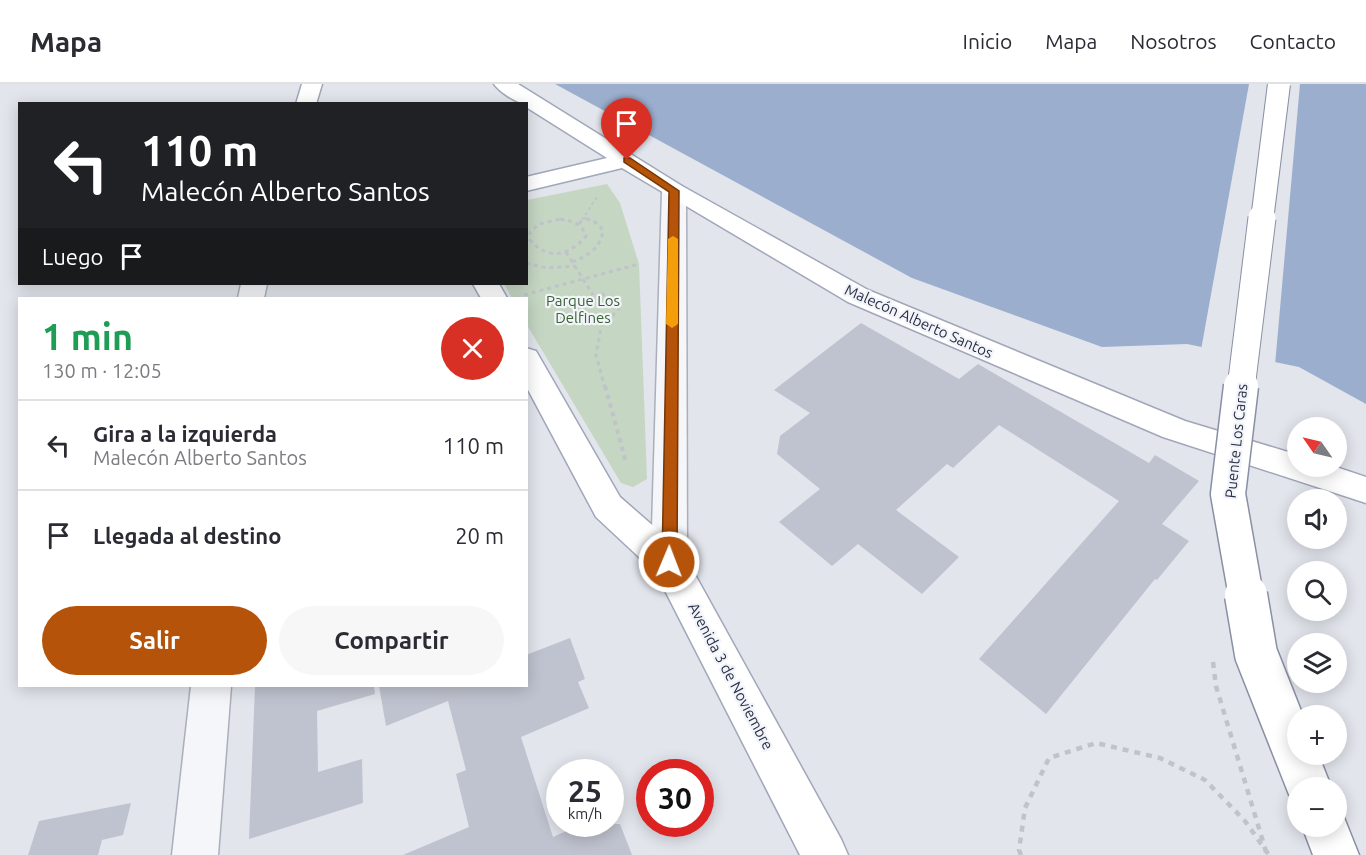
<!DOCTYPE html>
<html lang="es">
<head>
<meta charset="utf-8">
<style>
  body { margin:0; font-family:Ubuntu,sans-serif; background:#f7f7f7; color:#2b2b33; height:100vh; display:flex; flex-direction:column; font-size:22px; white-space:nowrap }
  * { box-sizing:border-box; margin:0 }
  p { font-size:20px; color:#7c7c81 }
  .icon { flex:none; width:33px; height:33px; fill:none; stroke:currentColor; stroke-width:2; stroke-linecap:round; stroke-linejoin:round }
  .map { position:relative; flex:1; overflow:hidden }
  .details { position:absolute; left:18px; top:213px; width:510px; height:390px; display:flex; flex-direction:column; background:#fff; border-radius:0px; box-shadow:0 3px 15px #0003 }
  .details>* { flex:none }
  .banner { position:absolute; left:18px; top:18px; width:510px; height:183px; border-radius:0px; box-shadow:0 3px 15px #0003; background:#202124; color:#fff; overflow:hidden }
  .needle { width:39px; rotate:304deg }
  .tools { position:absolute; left:1287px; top:333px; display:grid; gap:12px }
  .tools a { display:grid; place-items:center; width:60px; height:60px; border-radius:50%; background:#fff; box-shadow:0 3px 15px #0003; font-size:30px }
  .speed { position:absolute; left:546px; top:675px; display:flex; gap:12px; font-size:30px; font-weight:700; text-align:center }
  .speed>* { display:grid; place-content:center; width:78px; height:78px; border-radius:50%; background:#fff; box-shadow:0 3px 15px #0003; line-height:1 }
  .speed small { font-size:15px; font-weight:400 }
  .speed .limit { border:9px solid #d22; background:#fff; color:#111 }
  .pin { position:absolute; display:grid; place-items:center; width:51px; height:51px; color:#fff; margin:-62px -26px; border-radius:50% 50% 50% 0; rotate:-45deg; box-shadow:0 0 6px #0007 }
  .pin .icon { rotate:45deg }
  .me { position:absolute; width:66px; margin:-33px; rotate:1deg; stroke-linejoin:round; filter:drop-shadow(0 0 4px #0008) }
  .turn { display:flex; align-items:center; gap:21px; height:126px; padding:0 24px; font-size:27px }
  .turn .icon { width:78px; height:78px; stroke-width:2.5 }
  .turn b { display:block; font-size:42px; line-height:51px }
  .then { display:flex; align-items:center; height:57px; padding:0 24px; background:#0003; gap:12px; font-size:22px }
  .round { display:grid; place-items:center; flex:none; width:63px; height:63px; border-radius:32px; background:#f7f7f7 }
  .headline { display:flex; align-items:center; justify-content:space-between; height:102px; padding:0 24px }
  h1 { font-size:36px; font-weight:600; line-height:45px; color:#1e9e55 }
  .primary-button { display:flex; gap:12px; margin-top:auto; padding:12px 24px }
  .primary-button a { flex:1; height:69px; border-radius:36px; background:#b45309; color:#fff; font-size:24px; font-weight:600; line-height:69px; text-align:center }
  .primary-button a+a { background:#f7f7f7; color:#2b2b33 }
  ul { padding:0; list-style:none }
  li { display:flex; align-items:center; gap:18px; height:90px; padding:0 24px; border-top:2px solid #e1e1e2 }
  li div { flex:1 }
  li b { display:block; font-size:22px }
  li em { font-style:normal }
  header { display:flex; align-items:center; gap:36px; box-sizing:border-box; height:84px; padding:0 30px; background:#fff; border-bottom:2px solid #e1e1e2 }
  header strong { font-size:28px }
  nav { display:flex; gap:33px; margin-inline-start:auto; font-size:21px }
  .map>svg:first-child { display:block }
  .green { fill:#c5d6c3 }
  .water { fill:#9baece }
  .pier { fill:#e2e5ec }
  .building { fill:#bfc3cf }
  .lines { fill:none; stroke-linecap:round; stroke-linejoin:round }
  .minor-casing { stroke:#aaafba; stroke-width:3 }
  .major-casing { stroke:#a0a7b9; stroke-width:3 }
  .highway-casing { stroke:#8890a4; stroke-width:3 }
  .path-far3 { stroke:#c0c3ca; stroke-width:2; stroke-dasharray:3 3; stroke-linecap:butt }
  .path-far2 { stroke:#c0c3ca; stroke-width:3; stroke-dasharray:4 4; stroke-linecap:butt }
  .path-far1 { stroke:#c0c3ca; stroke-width:4; stroke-dasharray:4.5 4.5; stroke-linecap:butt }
  .path { stroke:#c0c3ca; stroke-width:4.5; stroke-dasharray:6 6; stroke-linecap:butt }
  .minor { fill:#f5f6f9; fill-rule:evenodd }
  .major { fill:#fff; fill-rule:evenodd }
  .highway { fill:#fff; fill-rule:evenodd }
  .highway-bridge-far3-casing { stroke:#8890a4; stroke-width:24; stroke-linecap:butt }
  .highway-bridge-far2-casing { stroke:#8890a4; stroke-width:29; stroke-linecap:butt }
  .highway-bridge-far1-casing { stroke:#8890a4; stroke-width:37; stroke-linecap:butt }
  .highway-bridge-casing { stroke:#8890a4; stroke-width:45; stroke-linecap:butt }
  .path-bridge { stroke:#c0c3ca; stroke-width:4.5; stroke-dasharray:6 6; stroke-linecap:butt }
  .highway-bridge-far3 { stroke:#fff; stroke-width:22 }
  .highway-bridge-far2 { stroke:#fff; stroke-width:27 }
  .highway-bridge-far1 { stroke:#fff; stroke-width:34 }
  .highway-bridge { stroke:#fff; stroke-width:42 }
  .route { fill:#b45309; stroke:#753606; stroke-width:1.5 }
  .slow { fill:#f59e0b }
  .labels { text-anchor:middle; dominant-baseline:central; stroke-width:4.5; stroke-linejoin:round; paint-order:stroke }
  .park-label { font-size:15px; fill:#386234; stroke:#f2f4f9 }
  .street-label { font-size:15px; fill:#283045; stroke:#f2f4f9 }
</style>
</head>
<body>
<header>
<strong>Mapa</strong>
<nav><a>Inicio</a><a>Mapa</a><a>Nosotros</a><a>Contacto</a></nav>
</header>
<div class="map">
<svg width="1366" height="771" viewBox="0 0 1366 771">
  <rect width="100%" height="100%" fill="#e2e5ec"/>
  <polygon class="green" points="607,100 620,119 639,180 647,395 633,403 621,399 527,241 526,214 512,214 504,200 526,200 527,116"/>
  <polygon class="water" points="555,0 1366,0 1366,320 1299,283 1187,260 1102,263 912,194"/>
  <polygon class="pier" points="1249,0 1300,0 1275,281 1201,266"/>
  <g class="building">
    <polygon points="861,239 959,295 978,280 1149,379 1155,371 1199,397 1162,440 1189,457 1157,496 1155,495 1046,630 979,575 1119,417 999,341 953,384 947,380 896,426 959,473 922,510 858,460 832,482 779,438 820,405 777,370 780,352 810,329 774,306"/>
    <polygon points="570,554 585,595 578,598 589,624 521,653 553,753 582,740 620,740 632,771 403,771 469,743 456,690 466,686 448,617 386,642 379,602 526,602 526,571"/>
    <polygon points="255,602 374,602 375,610 317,627 318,688 362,675 363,719 249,755"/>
    <polygon points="131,719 123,751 102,756 98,771 28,771 39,737"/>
  </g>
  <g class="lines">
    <defs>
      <g id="minor">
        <polygon points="674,100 682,102 686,107 687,478 682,489 669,493 656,489 651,478 662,107 666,102"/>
        <polygon points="241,200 267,200 264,214 238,214"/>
        <polygon points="191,602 231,602 218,771 172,771"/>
      </g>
      <g id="major">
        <polygon points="302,0 322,0 316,20 296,20"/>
        <path d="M 494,0 L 518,0 L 682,102 L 868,206 L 1185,337 L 1298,371 L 1298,382 L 1333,382 L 1366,393 L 1366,419 L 1163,353 L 848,218 L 622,84 L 526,107 L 526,93 L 607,74 L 526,23 L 526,20 C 516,19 500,8 494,0 Z"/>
        <polygon points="473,200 499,200 507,214 481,214"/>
        <polygon points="526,264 536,267 620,413 682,467 841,755 848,771 800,771 656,489 596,433 526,302"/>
      </g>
      <polygon id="highway" points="1336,724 1341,726 1359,771 1313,771 1302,742 1336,742"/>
    </defs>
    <use href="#minor" class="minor-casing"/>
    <use href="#major" class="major-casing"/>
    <use href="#highway" class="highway-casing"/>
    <g class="path-far3">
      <polyline points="584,134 589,136"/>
      <polyline points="557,136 565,136"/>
      <polyline points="582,136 598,111"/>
    </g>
    <g class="path-far2">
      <path d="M 560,135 C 572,137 582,139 586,152 C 569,172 549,177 530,156 L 530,148 L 539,140 Z"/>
      <polyline points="579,140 583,134"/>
      <polyline points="566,168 593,211"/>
      <path d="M 572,178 C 588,172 601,164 603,146 L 595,138 L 585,134"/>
      <polyline points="526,179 547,184 575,182"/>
      <polygon points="601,210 616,215 619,225 610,234 592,237 576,228 581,216"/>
      <polyline points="524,211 639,180"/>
      <polyline points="602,238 596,271 605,304"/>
    </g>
    <polyline class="path-far1" points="605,302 626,378"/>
    <polyline class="path" points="1021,771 1019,766 1025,724 1049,674 1096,659 1160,674 1205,696 1245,737 1269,771"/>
    <use href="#minor" class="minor"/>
    <use href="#major" class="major"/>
    <use href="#highway" class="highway"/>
    <defs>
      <polyline id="highway-bridge-far3" points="1262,136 1279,0"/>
      <polyline id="highway-bridge-far2" points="1241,304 1262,134"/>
      <polyline id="highway-bridge-far1" points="1241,302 1228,410 1246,512"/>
      <polyline id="highway-bridge" points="1246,511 1256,570 1309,704"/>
    </defs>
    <use href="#highway-bridge-far3" class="highway-bridge-far3-casing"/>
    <use href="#highway-bridge-far2" class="highway-bridge-far2-casing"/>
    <use href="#highway-bridge-far1" class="highway-bridge-far1-casing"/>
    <use href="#highway-bridge" class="highway-bridge-casing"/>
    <polyline class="path-bridge" points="1213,578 1216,602 1267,771"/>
    <use href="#highway-bridge-far3" class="highway-bridge-far3"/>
    <use href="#highway-bridge-far2" class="highway-bridge-far2"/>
    <use href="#highway-bridge-far1" class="highway-bridge-far1"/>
    <use href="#highway-bridge" class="highway-bridge"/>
  </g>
  <polygon class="route" points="624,74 630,74 679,107 677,478 675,482 669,484 664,482 662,478 669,108 624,78"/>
  <polygon class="slow" points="673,152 678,155 678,240 672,244 666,240 668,155"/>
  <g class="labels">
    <g class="park-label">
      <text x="583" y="216">Parque Los<tspan x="583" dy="17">Delfines</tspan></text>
    </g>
    <g class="street-label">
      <text transform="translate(919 237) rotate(24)">Malecón Alberto Santos</text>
      <text transform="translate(1236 357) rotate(-84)">Puente Los Caras</text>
      <text transform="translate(731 592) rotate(62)">Avenida 3 de Noviembre</text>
    </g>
  </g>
</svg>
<div class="tools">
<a><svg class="needle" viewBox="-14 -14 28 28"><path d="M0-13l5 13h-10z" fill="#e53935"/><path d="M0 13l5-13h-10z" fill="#7c7c81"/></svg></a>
<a><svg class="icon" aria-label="sound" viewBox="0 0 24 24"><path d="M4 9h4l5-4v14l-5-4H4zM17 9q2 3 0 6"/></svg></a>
<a><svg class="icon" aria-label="search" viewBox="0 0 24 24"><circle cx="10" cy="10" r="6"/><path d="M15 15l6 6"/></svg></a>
<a><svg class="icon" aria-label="layers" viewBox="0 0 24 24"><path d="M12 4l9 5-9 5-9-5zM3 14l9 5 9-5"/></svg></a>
<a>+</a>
<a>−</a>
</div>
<div class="speed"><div>25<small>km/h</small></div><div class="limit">30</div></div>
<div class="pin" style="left:627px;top:76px;background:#d93025"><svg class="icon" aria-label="arrive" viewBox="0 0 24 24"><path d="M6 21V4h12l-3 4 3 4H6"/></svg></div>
<svg class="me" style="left:669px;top:478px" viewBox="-20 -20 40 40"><circle r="17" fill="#b45309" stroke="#fff" stroke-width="3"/><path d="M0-11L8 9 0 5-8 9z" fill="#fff"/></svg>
<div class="banner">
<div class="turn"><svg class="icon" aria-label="left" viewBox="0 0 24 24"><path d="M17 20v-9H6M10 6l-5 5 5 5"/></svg><div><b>110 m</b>Malecón Alberto Santos</div></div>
<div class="then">Luego<svg class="icon" aria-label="arrive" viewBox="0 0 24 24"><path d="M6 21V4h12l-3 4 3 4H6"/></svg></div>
</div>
<section class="details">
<div class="headline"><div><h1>1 min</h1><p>130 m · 12:05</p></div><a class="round" style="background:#d93025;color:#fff"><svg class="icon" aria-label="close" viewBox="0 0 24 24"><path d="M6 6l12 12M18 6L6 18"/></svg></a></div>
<ul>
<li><svg class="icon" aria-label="left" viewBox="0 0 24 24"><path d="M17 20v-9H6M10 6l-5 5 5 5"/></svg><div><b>Gira a la izquierda</b><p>Malecón Alberto Santos</p></div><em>110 m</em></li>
<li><svg class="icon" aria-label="arrive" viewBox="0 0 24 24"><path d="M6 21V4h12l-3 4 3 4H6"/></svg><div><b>Llegada al destino</b></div><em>20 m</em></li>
</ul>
<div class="primary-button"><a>Salir</a><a>Compartir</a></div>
</section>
</div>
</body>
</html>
